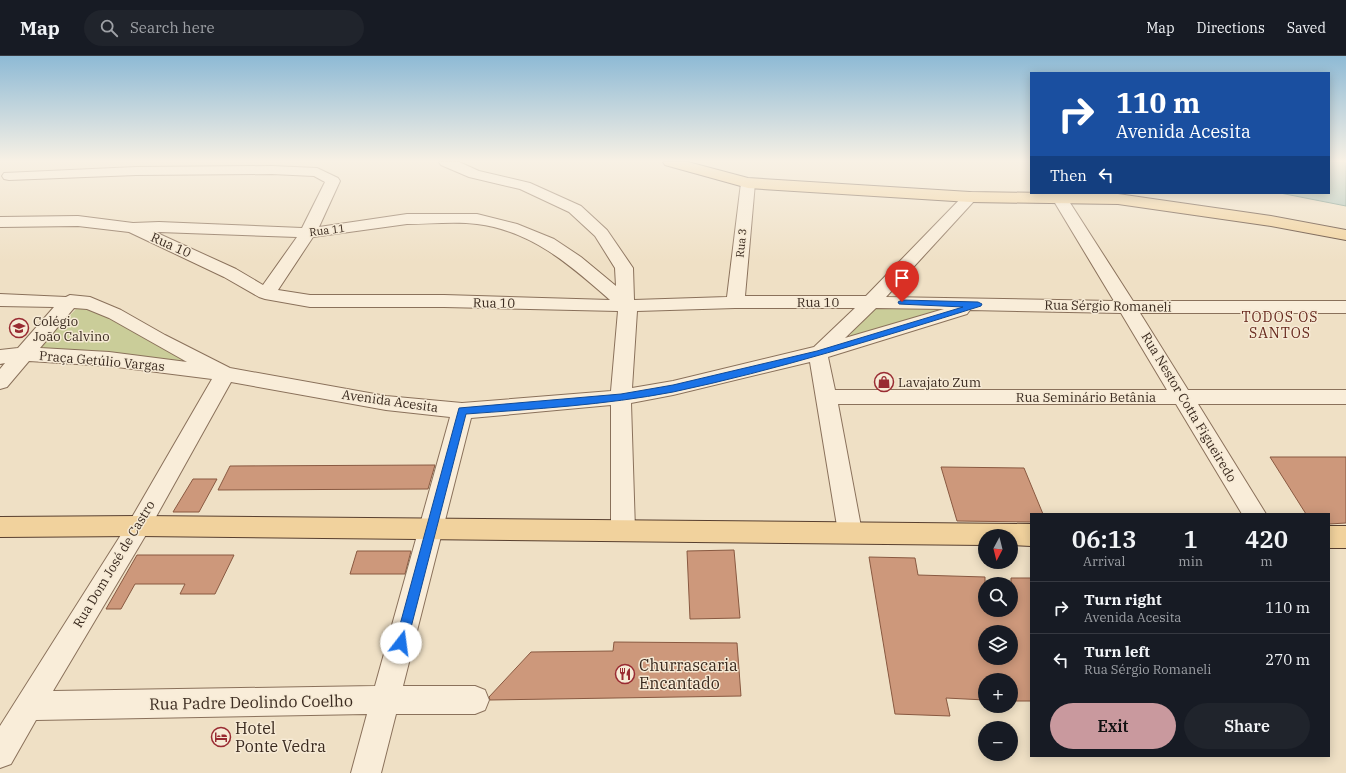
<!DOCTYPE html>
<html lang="en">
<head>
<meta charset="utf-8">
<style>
  body { margin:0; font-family:"IBM Plex Serif",serif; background:#20242c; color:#f1f3f6; height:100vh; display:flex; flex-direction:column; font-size:15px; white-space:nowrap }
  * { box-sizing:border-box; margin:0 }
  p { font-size:13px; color:#9ea1a6 }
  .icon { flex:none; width:22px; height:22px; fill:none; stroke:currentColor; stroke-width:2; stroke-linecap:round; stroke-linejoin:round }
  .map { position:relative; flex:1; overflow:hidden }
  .drawer { position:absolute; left:1030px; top:457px; width:300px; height:244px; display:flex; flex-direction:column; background:#171b24; border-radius:0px; box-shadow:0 2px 10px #0003 }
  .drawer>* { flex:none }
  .top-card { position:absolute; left:1030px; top:16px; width:300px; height:122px; border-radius:0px; box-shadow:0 2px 10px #0003; background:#1a4fa0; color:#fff; overflow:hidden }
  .needle { width:26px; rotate:187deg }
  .tools { position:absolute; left:978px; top:473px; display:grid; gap:8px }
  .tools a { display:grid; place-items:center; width:40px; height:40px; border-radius:50%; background:#171b24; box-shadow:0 2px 10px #0003; font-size:20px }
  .pin { position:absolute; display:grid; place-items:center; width:34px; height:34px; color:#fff; margin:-41px -17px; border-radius:50% 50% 50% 0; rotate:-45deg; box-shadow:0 0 4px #0007 }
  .pin .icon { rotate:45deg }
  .me { position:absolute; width:44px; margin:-22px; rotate:15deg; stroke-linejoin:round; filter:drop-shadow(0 0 3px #0008) }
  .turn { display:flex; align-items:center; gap:14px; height:84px; padding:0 20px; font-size:18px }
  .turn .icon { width:52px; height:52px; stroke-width:2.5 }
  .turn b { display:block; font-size:28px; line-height:34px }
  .then { display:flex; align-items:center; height:38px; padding:0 20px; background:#0003; gap:8px; font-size:15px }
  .eta { display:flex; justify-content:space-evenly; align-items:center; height:68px; text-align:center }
  .eta b { font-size:24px; font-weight:600; line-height:28px }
  .cta { display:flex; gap:8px; margin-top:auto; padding:8px 20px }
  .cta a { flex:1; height:46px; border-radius:24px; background:#c9999e; color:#111; font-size:16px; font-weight:600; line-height:46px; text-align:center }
  .cta a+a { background:#20242c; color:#f1f3f6 }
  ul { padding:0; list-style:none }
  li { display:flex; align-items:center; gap:12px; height:52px; padding:0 20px; border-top:1px solid #363941 }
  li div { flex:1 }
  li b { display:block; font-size:15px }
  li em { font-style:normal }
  header { display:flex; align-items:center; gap:24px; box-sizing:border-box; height:56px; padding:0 20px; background:#171b24; border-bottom:1px solid #363941 }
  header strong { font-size:19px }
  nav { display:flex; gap:22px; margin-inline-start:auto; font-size:14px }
  .search { width:280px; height:36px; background:#20242c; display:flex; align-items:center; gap:10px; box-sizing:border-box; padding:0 14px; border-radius:22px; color:#9ea1a6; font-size:15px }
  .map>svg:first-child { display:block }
  .green { fill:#cacd99 }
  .water { fill:#a7c2b8; stroke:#6d9185 }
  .building { fill:#cd987b; stroke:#895941; fill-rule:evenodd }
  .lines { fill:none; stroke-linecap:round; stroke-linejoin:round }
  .minor-casing { stroke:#8a715b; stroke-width:2 }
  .major-casing { stroke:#583f2f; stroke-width:2 }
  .minor { fill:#f9edd9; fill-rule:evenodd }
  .major { fill:#f1d29d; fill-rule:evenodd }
  .route { fill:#1a73e8; stroke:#114b97 }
  .labels { text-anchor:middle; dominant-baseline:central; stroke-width:3; stroke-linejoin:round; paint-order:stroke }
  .far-street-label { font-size:11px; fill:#3a2a1f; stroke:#f6ead5 }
  .street-label { font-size:13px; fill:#3a2a1f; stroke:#f6ead5 }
  .poi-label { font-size:13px; fill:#3a2a1f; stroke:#f6ead5; text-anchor:start }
  .neighbourhood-label { font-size:14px; letter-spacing:1px; fill:#67291e; stroke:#f6ead5 }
  .near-poi-label { font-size:16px; fill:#3a2a1f; stroke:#f6ead5; text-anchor:start }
  .near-street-label { font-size:16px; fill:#3a2a1f; stroke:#f6ead5 }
</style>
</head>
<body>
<header>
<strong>Map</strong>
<div class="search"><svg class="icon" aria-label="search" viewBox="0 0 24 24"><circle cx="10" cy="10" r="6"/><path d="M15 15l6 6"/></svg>Search here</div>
<nav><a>Map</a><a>Directions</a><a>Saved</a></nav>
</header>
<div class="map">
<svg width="1346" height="717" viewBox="0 0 1346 717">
  <rect width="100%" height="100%" fill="#efe0c5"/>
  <g class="green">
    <polygon points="879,248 953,251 848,282 863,260"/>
    <polygon points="78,251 108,260 186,305 38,293"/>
  </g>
  <polygon class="water" points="1329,106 1346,106 1346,150 1280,137 1329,137"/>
  <g class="building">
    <polygon points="1270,401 1346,401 1346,467 1329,468 1329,458 1306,458"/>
    <polygon points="435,409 428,433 218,434 230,410"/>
    <polygon points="941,411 1024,412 1043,458 1031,458 1031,466 957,465"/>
    <polygon points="193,423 217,423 199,456 173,456"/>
    <polygon points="734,494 740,562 690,563 687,495"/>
    <polygon points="357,495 411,495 405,518 350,518"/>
    <polygon points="137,499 234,499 215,538 180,538 185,528 135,528 121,553 106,553"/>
    <path d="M 869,501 L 915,502 L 918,519 L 985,521 L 985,554 L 1011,554 L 1011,522 L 1031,522 L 1031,645 L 1011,645 L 1011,624 L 985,624 L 985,644 L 946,642 L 950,660 L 895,658 ZM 985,576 L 1011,576 L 1011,602 L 985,602 Z"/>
    <polygon points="614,586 737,587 741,640 490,644 489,641 531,596 613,595"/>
  </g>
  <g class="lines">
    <defs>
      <path id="minor" d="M 439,106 L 459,106 L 479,115 L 530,127 L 581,150 L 607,174 L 633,212 L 634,244 L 727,241 L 741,127 L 743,124 L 748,123 L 753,124 L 755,127 L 745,240 L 866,240 L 965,138 L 970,136 L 975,138 L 978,141 L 975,144 L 886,241 L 1114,245 L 1052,142 L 1055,139 L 1060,137 L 1065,139 L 1133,245 L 1346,245 L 1346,257 L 1140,257 L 1188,334 L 1346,334 L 1346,348 L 1198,348 L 1266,458 L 1242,458 L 1176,348 L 838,348 L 862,476 L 859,483 L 850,486 L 841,483 L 838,476 L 810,306 L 673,339 L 631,347 L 635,474 L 631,481 L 623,484 L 615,481 L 611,474 L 611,349 L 471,362 L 403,630 L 475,630 L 485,634 L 489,644 L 485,654 L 475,658 L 396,658 L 381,717 L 351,717 L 367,658 L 36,664 L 11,708 L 0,712 L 0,670 L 131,463 L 212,323 L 109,310 L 29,305 L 7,331 L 0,333 L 0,313 L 5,307 L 0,308 L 0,294 L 18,292 L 54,251 L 0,250 L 0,238 L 66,241 L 70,239 L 90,241 L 121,254 L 165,279 L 230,312 L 386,340 L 462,347 L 611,335 L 618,255 L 444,251 L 310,251 L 265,243 L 259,241 L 224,221 L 129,176 L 78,170 L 0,171 L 0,161 L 78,160 L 133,167 L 159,166 L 302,172 L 325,126 L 314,120 L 272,118 L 136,119 L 9,124 L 4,123 L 2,120 L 4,117 L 136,111 L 272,110 L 317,112 L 338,122 L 340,125 L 319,171 L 407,158 L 477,158 L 517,168 L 554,183 L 581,201 L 616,230 L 615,212 L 595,180 L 569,156 L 520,133 L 469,121 L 441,109 ZM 407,168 C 429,168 455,165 477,168 C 532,175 570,209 610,244 L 444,239 L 310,239 L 278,234 L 313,181 ZM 155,176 L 159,176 L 297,181 L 263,229 L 236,213 ZM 74,252 L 87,253 L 109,262 L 187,306 L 109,296 L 40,292 ZM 735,252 L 855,252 L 814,291 L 673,325 L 632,332 L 637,255 ZM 876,252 L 944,253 L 845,282 ZM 970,254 L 1121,257 L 1167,334 L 835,334 L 828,301 L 967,258 ZM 231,326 L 386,354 L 450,361 L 375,630 L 53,635 L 147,477 Z"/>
      <g id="major">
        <polygon points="663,106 688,106 748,122 970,136 1118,138 1271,160 1346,174 1346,184 1271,170 1118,148 970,146 748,132 665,109"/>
        <polygon points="139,460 1031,468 1031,490 1011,489 1011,480 985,480 985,489 139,480 0,481 0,461"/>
        <rect x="1329" y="470" width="17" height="22"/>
      </g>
    </defs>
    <use href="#minor" class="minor-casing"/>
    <use href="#major" class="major-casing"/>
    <use href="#minor" class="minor"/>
    <use href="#major" class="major"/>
  </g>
  <linearGradient id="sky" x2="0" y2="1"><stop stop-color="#8ebad5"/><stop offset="0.51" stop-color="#f8f1e5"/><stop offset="1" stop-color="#f8f1e5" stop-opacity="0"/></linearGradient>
  <rect width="1346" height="206" fill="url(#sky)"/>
  <path class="route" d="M 902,244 L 978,246 L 982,248 L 981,250 C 879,282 777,314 673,336 C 605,349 535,353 466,358 L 407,587 L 405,591 L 401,592 L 397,591 L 395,587 L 459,352 L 621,338 L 673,329 L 817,295 L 963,251 L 899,248 L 898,246 Z"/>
  <defs>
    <symbol id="school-ring" viewBox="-11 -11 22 22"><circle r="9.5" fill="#f6ead5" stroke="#992b32" stroke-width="1.5"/><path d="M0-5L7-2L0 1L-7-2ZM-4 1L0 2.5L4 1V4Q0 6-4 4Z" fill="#992b32"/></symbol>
    <symbol id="shop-ring" viewBox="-11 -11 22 22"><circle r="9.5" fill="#f6ead5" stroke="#992b32" stroke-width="1.5"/><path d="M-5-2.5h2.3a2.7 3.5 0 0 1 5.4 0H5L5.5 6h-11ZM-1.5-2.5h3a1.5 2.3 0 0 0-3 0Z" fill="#992b32"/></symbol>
    <symbol id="restaurant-ring" viewBox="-11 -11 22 22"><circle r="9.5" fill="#f6ead5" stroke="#992b32" stroke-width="1.5"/><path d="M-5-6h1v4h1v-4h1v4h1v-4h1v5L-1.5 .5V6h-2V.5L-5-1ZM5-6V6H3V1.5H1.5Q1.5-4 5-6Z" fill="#992b32"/></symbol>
    <symbol id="hotel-ring" viewBox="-11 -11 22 22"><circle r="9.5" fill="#f6ead5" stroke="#992b32" stroke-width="1.5"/><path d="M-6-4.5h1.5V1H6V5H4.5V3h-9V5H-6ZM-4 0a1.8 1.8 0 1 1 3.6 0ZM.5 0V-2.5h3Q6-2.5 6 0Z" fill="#992b32"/></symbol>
  </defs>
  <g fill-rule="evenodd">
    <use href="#school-ring" x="8" y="261" width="22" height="22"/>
    <use href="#shop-ring" x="873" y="315" width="22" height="22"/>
    <use href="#restaurant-ring" x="614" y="607" width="22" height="22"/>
    <use href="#hotel-ring" x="210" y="670" width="22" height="22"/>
  </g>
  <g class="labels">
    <g class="far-street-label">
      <text transform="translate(327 174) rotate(-7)">Rua 11</text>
      <text transform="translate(741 187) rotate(-84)">Rua 3</text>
    </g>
    <g class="street-label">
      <text transform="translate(171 189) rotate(24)">Rua 10</text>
      <text x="818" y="246">Rua 10</text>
      <text transform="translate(494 247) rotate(1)">Rua 10</text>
      <text transform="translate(1108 250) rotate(1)">Rua Sérgio Romaneli</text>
      <text transform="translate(102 305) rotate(5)">Praça Getúlio Vargas</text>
      <text x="1086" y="341">Rua Seminário Betânia</text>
      <text transform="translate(390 345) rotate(8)">Avenida Acesita</text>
      <text transform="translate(1189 351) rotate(59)">Rua Nestor Cotta Figueiredo</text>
      <text transform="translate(114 508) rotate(-59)">Rua Dom José de Castro</text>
    </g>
    <g class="poi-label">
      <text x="33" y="265">Colégio<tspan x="33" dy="15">João Calvino</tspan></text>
      <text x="898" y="326">Lavajato Zum</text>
    </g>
    <g class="neighbourhood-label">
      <text x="1280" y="261">TODOS OS<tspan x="1280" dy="16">SANTOS</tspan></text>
    </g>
    <g class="near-poi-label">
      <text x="639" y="609">Churrascaria<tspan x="639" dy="18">Encantado</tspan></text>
      <text x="235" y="672">Hotel<tspan x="235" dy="18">Ponte Vedra</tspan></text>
    </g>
    <g class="near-street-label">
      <text transform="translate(251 646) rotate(-1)">Rua Padre Deolindo Coelho</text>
    </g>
  </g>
</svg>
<div class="tools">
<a><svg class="needle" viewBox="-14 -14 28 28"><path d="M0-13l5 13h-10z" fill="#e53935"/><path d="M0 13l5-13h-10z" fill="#9ea1a6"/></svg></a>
<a><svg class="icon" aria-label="search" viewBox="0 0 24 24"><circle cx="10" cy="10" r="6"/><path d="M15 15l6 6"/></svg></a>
<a><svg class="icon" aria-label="layers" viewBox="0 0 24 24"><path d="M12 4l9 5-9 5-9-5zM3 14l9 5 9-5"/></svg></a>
<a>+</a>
<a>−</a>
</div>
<div class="pin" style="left:902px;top:246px;background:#d93025"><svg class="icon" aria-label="arrive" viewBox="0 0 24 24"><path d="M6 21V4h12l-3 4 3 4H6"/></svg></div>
<svg class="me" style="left:401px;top:587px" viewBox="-20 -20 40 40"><circle r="19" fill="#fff"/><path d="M0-13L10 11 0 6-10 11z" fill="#1a73e8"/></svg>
<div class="top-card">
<div class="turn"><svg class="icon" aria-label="right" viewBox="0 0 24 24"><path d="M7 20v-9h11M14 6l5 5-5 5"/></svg><div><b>110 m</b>Avenida Acesita</div></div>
<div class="then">Then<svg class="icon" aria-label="left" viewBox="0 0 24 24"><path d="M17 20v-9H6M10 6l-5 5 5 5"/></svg></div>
</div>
<section class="drawer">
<div class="eta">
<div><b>06:13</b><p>Arrival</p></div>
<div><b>1</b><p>min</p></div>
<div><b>420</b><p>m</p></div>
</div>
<ul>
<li><svg class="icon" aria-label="right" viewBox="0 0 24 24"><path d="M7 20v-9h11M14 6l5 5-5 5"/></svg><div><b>Turn right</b><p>Avenida Acesita</p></div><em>110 m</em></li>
<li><svg class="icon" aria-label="left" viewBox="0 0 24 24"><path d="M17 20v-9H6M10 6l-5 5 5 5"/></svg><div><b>Turn left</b><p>Rua Sérgio Romaneli</p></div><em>270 m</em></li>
</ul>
<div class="cta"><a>Exit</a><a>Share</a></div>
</section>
</div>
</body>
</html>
